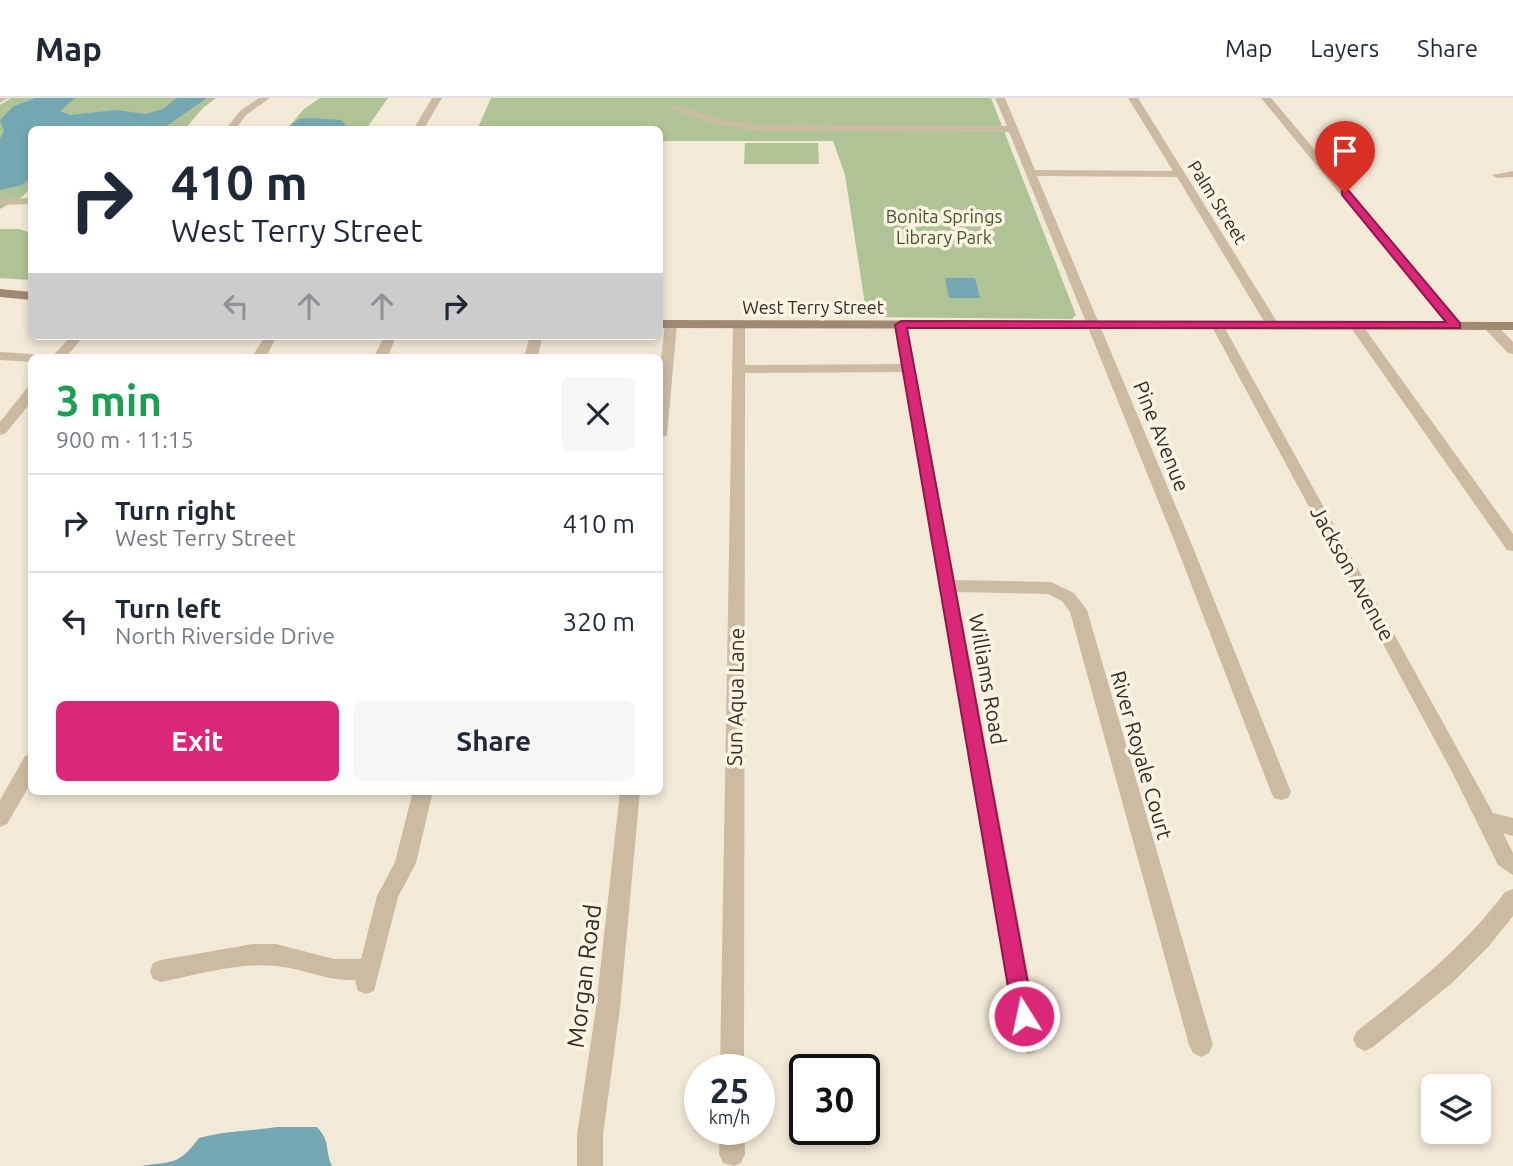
<!DOCTYPE html>
<html lang="en">
<head>
<meta charset="utf-8">
<style>
  body { margin:0; font-family:Ubuntu,sans-serif; background:#f6f6f7; color:#1f2937; height:100vh; display:flex; flex-direction:column; font-size:26px; white-space:nowrap }
  * { box-sizing:border-box; margin:0 }
  p { font-size:23px; color:#747a83 }
  .icon { flex:none; width:38px; height:38px; fill:none; stroke:currentColor; stroke-width:2; stroke-linecap:round; stroke-linejoin:round }
  .map { position:relative; flex:1; overflow:hidden }
  .sheet { position:absolute; left:28px; top:256px; width:635px; height:441px; display:flex; flex-direction:column; background:#fff; border-radius:10px; box-shadow:0 4px 10px #0003 }
  .sheet>* { flex:none }
  .guide { position:absolute; left:28px; top:28px; width:635px; height:214px; border-radius:10px; box-shadow:0 4px 10px #0003; background:#fff; color:#1f2937; overflow:hidden }
  .tools { position:absolute; left:1421px; top:976px; display:grid; gap:14px }
  .tools a { display:grid; place-items:center; width:70px; height:70px; border-radius:10px; background:#fff; box-shadow:0 4px 10px #0003; font-size:35px }
  .speed { position:absolute; left:684px; top:956px; display:flex; gap:14px; font-size:35px; font-weight:700; text-align:center }
  .speed>* { display:grid; place-content:center; width:91px; height:91px; border-radius:50%; background:#fff; box-shadow:0 4px 10px #0003; line-height:1 }
  .speed small { font-size:18px; font-weight:400 }
  .speed .limit { border:4px solid #111; border-radius:10px; background:#fff; color:#111 }
  .pin { position:absolute; display:grid; place-items:center; width:60px; height:60px; color:#fff; margin:-72px -30px; border-radius:50% 50% 50% 0; rotate:-45deg; box-shadow:0 0 7px #0007 }
  .pin .icon { rotate:45deg }
  .me { position:absolute; width:77px; margin:-38px; rotate:350deg; stroke-linejoin:round; filter:drop-shadow(0 0 5px #0008) }
  .turn { display:flex; align-items:center; gap:24px; height:147px; padding:0 28px; font-size:32px }
  .turn .icon { width:91px; height:91px; stroke-width:2.5 }
  .turn b { display:block; font-size:49px; line-height:60px }
  .lanes { display:flex; align-items:center; height:66px; padding:0 28px; background:#0003; justify-content:center; gap:35px; direction:ltr }
  .lanes .off { opacity:.35 }
  .round { display:grid; place-items:center; flex:none; width:74px; height:74px; border-radius:10px; background:#f6f6f7 }
  .summary { display:flex; align-items:center; justify-content:space-between; height:119px; padding:0 28px }
  h1 { font-size:42px; font-weight:700; line-height:52px; color:#1e9e55 }
  .action { display:flex; gap:14px; margin-top:auto; padding:14px 28px }
  .action a { flex:1; height:80px; border-radius:10px; background:#db2777; color:#fff; font-size:28px; font-weight:700; line-height:80px; text-align:center }
  .action a+a { background:#f6f6f7; color:#1f2937 }
  ul { padding:0; list-style:none }
  li { display:flex; align-items:center; gap:21px; height:98px; padding:0 28px; border-top:2px solid #e0e1e3 }
  li div { flex:1 }
  li b { display:block; font-size:26px }
  li em { font-style:normal }
  header { display:flex; align-items:center; gap:42px; box-sizing:border-box; height:98px; padding:0 35px; background:#fff; border-bottom:2px solid #e0e1e3 }
  header strong { font-size:33px }
  nav { display:flex; gap:38px; margin-inline-start:auto; font-size:24px }
  .map>svg:first-child { display:block }
  .green { fill:#afc396 }
  .water { fill:#73a8b3 }
  .lines { fill:none; stroke-linecap:round; stroke-linejoin:round }
  .street { fill:#ccbba2; fill-rule:evenodd }
  .secondary { fill:#a08973; fill-rule:evenodd }
  .route { fill:#db2777; stroke:#8e194d; stroke-width:2 }
  .labels { text-anchor:middle; dominant-baseline:central; stroke-width:7; stroke-linejoin:round; paint-order:stroke }
  .far-street-label { font-size:18px; fill:#362d25; stroke:#fbf3e4 }
  .far-park-label { font-size:18px; fill:#3f5727; stroke:#fbf3e4 }
  .street-label { font-size:21px; fill:#362d25; stroke:#fbf3e4 }
  .near-street-label { font-size:24px; fill:#362d25; stroke:#fbf3e4 }
</style>
</head>
<body>
<header>
<strong>Map</strong>
<nav><a>Map</a><a>Layers</a><a>Share</a></nav>
</header>
<div class="map">
<svg width="1513" height="1068" viewBox="0 0 1513 1068">
  <rect width="100%" height="100%" fill="#f3e9d7"/>
  <g class="green">
    <polygon points="11,0 216,0 203,10 185,31 32,32 31,89 22,99 0,111 0,7"/>
    <polygon points="320,0 388,0 366,31 286,32 304,11"/>
    <polygon points="491,0 991,0 1076,217 1072,221 867,219 845,77 833,43 660,43 660,32 477,32"/>
    <polygon points="745,45 818,45 819,66 744,66"/>
    <polygon points="19,131 31,135 31,182 0,180 0,131"/>
  </g>
  <g class="water">
    <polygon points="35,0 75,0 60,13 70,17 116,12 146,16 163,11 177,0 207,0 162,31 32,32 31,79 22,87 0,92 0,41 4,33 0,22 14,8"/>
    <polygon points="312,20 341,22 345,26 344,31 286,31 299,21"/>
    <polygon points="945,180 975,180 980,200 949,200"/>
    <path d="M 277,1029 L 317,1029 C 332,1046 324,1051 332,1068 L 140,1068 C 173,1063 178,1068 199,1040 C 225,1033 251,1033 277,1029 Z"/>
  </g>
  <g class="lines">
    <g class="street">
      <polygon points="0,0 8,0 0,5"/>
      <polygon points="259,0 270,0 246,17 235,32 225,32 240,13"/>
      <polygon points="432,0 442,0 423,32 413,32"/>
      <polygon points="995,0 1005,0 1035,72 1173,73 1128,0 1138,0 1279,227 1273,231 1268,230 1177,79 1037,78 1192,447 1291,694 1288,700 1281,702 1274,700 1271,694 1176,447 1009,34 760,33 717,27 669,10 674,7 721,22 760,27 1007,28"/>
      <polygon points="1261,0 1271,0 1461,225 1461,231 1451,231"/>
      <polygon points="1513,73 1513,79 1497,80 1492,77"/>
      <polygon points="32,100 32,106 0,107 0,101"/>
      <polygon points="671,222 677,226 667,337 660,341 660,271 665,226"/>
      <polygon points="739,222 745,226 745,267 901,266 895,227 901,223 907,227 955,482 1051,484 1074,495 1087,512 1213,947 1209,955 1201,959 1193,955 1189,947 1070,514 1062,503 1048,496 957,494 1041,944 1037,952 1029,956 1021,952 903,274 745,275 744,971 720,971 733,226"/>
      <polygon points="1217,223 1223,227 1493,715 1513,720 1513,738 1503,735 1513,755 1513,777 1498,767 1452,674 1211,227"/>
      <polygon points="1355,223 1360,224 1513,436 1513,453 1507,452 1349,227"/>
      <polygon points="1490,224 1495,225 1513,244 1513,256 1508,255 1485,231 1485,225"/>
      <polygon points="71,238 84,238 66,259 52,259"/>
      <polygon points="265,238 277,238 266,259 252,259"/>
      <polygon points="384,238 396,238 388,259 374,259"/>
      <polygon points="530,238 542,238 538,259 524,259"/>
      <polygon points="0,254 32,256 38,259 32,259 32,264 0,262"/>
      <polygon points="32,289 32,303 5,336 0,337 0,324 27,290"/>
      <polygon points="32,656 32,683 7,726 0,729 0,702 25,658"/>
      <path d="M 413,693 L 433,693 L 416,765 L 398,799 L 374,893 L 366,896 L 358,893 L 355,882 C 325,883 303,870 275,868 C 238,864 197,877 161,884 L 153,881 L 150,873 L 153,865 L 161,862 L 253,846 L 276,846 L 334,861 L 361,861 L 377,798 L 395,764 Z"/>
      <polygon points="620,693 640,693 620,910 603,1037 603,1068 577,1068 577,1037 596,910"/>
      <path d="M 1513,791 L 1513,818 L 1489,848 L 1453,884 L 1373,949 L 1365,953 L 1357,949 L 1353,941 L 1357,933 C 1411,891 1464,849 1505,794 Z"/>
      <polygon points="720,1031 744,1031 745,1056 741,1065 734,1068 723,1065 719,1056"/>
    </g>
    <g class="secondary">
      <polygon points="0,191 32,194 32,202 0,199"/>
      <polygon points="660,222 1513,224 1513,232 660,230"/>
    </g>
  </g>
  <polygon class="route" points="1342,93 1349,93 1460,225 1460,230 907,230 1034,918 1031,925 1024,928 1016,925 1013,918 895,227 901,223 1446,224 1342,97"/>
  <g class="labels">
    <g class="far-street-label">
      <text transform="translate(1218 104) rotate(58)">Palm Street</text>
      <text x="813" y="209">West Terry Street</text>
    </g>
    <g class="far-park-label">
      <text x="944" y="118">Bonita Springs<tspan x="944" dy="21">Library Park</tspan></text>
    </g>
    <g class="street-label">
      <text transform="translate(1162 338) rotate(68)">Pine Avenue</text>
      <text transform="translate(1353 475) rotate(61)">Jackson Avenue</text>
      <text transform="translate(988 581) rotate(80)">Williams Road</text>
      <text transform="translate(735 599) rotate(-89)">Sun Aqua Lane</text>
      <text transform="translate(1142 657) rotate(74)">River Royale Court</text>
    </g>
    <g class="near-street-label">
      <text transform="translate(584 878) rotate(-83)">Morgan Road</text>
    </g>
  </g>
</svg>
<div class="tools">
<a><svg class="icon" aria-label="layers" viewBox="0 0 24 24"><path d="M12 4l9 5-9 5-9-5zM3 14l9 5 9-5"/></svg></a>
</div>
<div class="speed"><div>25<small>km/h</small></div><div class="limit">30</div></div>
<div class="pin" style="left:1345px;top:95px;background:#d93025"><svg class="icon" aria-label="arrive" viewBox="0 0 24 24"><path d="M6 21V4h12l-3 4 3 4H6"/></svg></div>
<svg class="me" style="left:1024px;top:918px" viewBox="-20 -20 40 40"><circle r="17" fill="#db2777" stroke="#fff" stroke-width="3"/><path d="M0-11L8 9 0 5-8 9z" fill="#fff"/></svg>
<div class="guide">
<div class="turn"><svg class="icon" aria-label="right" viewBox="0 0 24 24"><path d="M7 20v-9h11M14 6l5 5-5 5"/></svg><div><b>410 m</b>West Terry Street</div></div>
<div class="lanes"><svg class="icon off" aria-label="left" viewBox="0 0 24 24"><path d="M17 20v-9H6M10 6l-5 5 5 5"/></svg><svg class="icon off" aria-label="ahead" viewBox="0 0 24 24"><path d="M12 20V5M6 11l6-6 6 6"/></svg><svg class="icon off" aria-label="ahead" viewBox="0 0 24 24"><path d="M12 20V5M6 11l6-6 6 6"/></svg><svg class="icon" aria-label="right" viewBox="0 0 24 24"><path d="M7 20v-9h11M14 6l5 5-5 5"/></svg></div>
</div>
<section class="sheet">
<div class="summary"><div><h1>3 min</h1><p>900 m · 11:15</p></div><a class="round"><svg class="icon" aria-label="close" viewBox="0 0 24 24"><path d="M6 6l12 12M18 6L6 18"/></svg></a></div>
<ul>
<li><svg class="icon" aria-label="right" viewBox="0 0 24 24"><path d="M7 20v-9h11M14 6l5 5-5 5"/></svg><div><b>Turn right</b><p>West Terry Street</p></div><em>410 m</em></li>
<li><svg class="icon" aria-label="left" viewBox="0 0 24 24"><path d="M17 20v-9H6M10 6l-5 5 5 5"/></svg><div><b>Turn left</b><p>North Riverside Drive</p></div><em>320 m</em></li>
</ul>
<div class="action"><a>Exit</a><a>Share</a></div>
</section>
</div>
</body>
</html>
